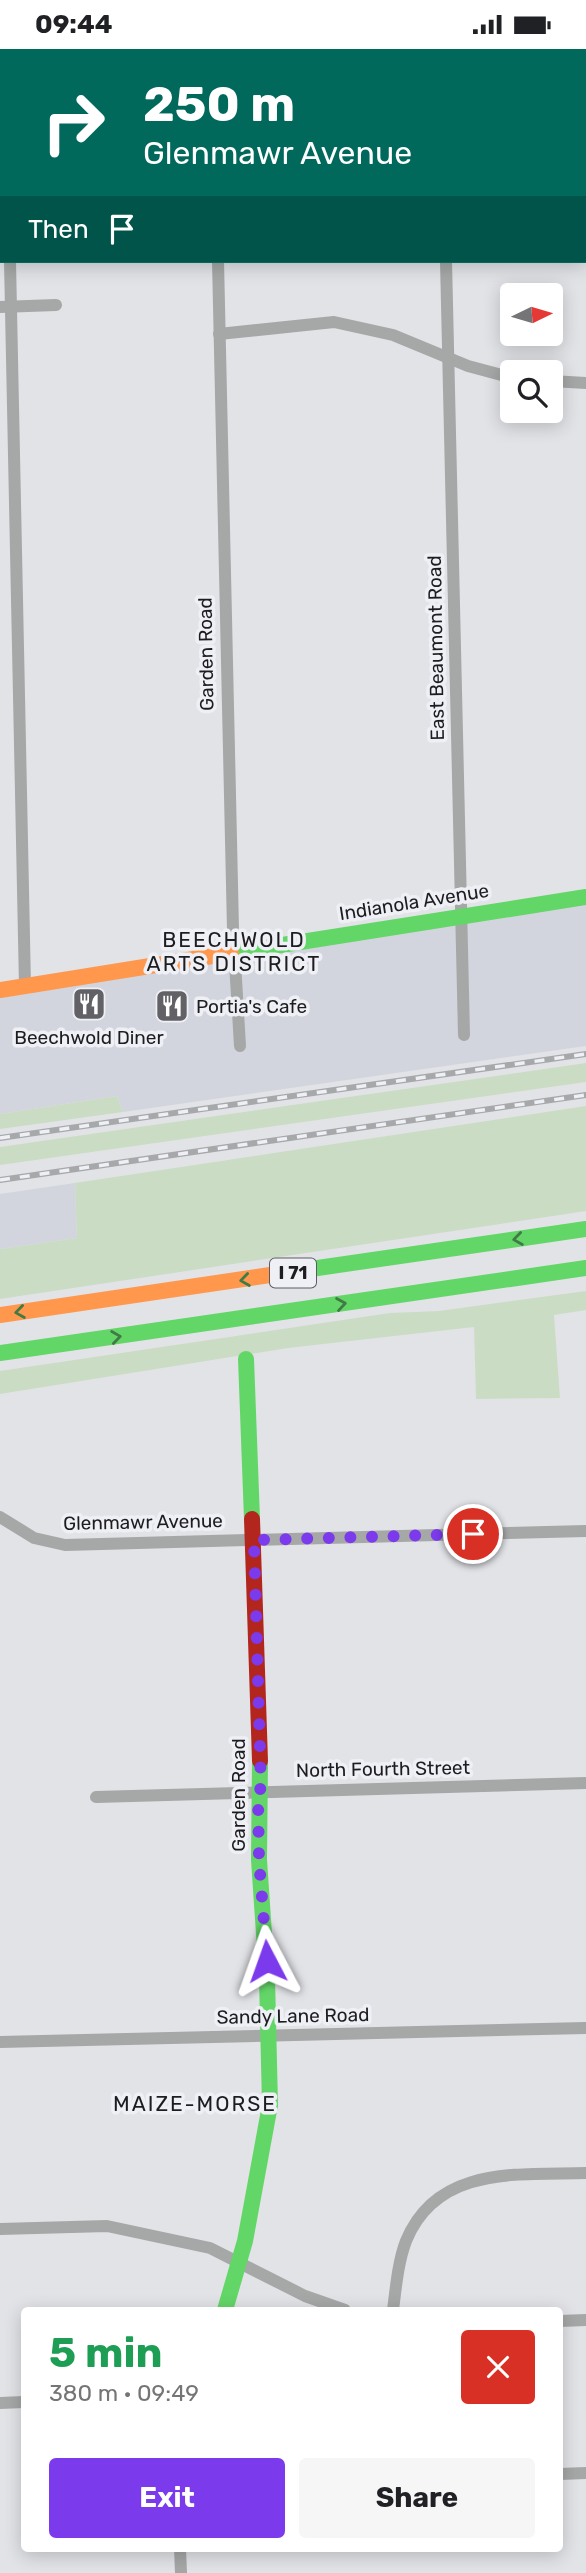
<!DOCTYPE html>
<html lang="en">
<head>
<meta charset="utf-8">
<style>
  body { margin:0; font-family:Rubik,sans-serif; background:#f6f6f6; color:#202124; height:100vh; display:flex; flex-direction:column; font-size:26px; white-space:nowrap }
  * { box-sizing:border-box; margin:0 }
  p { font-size:23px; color:#757577 }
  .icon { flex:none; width:38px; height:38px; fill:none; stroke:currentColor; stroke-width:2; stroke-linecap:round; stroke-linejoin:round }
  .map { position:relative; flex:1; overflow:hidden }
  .drawer { position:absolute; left:21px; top:2258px; width:542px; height:245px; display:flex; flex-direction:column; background:#fff; border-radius:7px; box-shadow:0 4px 18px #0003 }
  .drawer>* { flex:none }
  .hud { position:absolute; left:0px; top:0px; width:586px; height:214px; box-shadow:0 4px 18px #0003; background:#00695c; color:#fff; overflow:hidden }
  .needle { width:46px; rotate:85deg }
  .buttons { position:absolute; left:500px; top:234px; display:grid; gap:14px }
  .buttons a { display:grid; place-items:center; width:63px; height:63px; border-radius:7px; background:#fff; box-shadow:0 4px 18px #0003; font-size:35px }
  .pin { position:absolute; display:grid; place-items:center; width:60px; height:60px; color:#fff; margin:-30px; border:4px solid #fff; border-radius:50%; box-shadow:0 2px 7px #0007 }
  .me { position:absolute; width:77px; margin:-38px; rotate:356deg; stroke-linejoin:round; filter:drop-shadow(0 0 5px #0008) }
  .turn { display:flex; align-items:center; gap:24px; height:147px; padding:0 28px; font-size:32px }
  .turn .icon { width:91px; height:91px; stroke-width:2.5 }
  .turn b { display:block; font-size:49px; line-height:60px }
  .then { display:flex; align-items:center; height:66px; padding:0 28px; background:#0003; gap:14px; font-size:26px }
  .round { display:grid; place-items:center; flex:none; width:74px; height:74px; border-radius:7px; background:#f6f6f6 }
  .summary { display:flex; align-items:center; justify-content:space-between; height:119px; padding:0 28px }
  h1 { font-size:42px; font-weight:700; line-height:52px; color:#1e9e55 }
  .action { display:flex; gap:14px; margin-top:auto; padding:14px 28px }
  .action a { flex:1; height:80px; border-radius:7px; background:#7c3aed; color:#fff; font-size:28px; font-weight:700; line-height:80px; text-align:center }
  .action a+a { background:#f6f6f6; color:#202124 }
  .status { display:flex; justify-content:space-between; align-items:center; height:49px; padding:0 35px; background:#fff; direction:ltr }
  .status svg { height:19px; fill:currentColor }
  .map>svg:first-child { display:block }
  .built { fill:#d3d5de }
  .green { fill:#cbdcc5 }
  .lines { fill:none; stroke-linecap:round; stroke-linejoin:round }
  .street { stroke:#a6a7a7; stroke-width:12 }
  .fast { stroke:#63d668; stroke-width:16 }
  .slow { stroke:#ff974d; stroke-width:16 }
  .jam { stroke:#b3261e; stroke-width:16 }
  .rail-casing { stroke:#a6a8aa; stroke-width:6 }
  .rail { stroke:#eff0f6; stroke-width:3.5; stroke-dasharray:10; stroke-linecap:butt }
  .oneway { stroke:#407a44 }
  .route { stroke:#7c3aed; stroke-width:12; stroke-dasharray:0 21.6 }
  .labels { text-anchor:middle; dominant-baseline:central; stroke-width:7; stroke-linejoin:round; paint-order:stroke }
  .shield { fill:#eff0f6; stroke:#5c5c60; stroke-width:2 }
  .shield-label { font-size:18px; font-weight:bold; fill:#1d1d20 }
  .street-label { font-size:19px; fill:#1d1d20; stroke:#eff0f6 }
  .poi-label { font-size:19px; fill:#1d1d20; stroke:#eff0f6; text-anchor:start }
  .neighbourhood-label { font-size:21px; letter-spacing:2px; fill:#1d1d20; stroke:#eff0f6 }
</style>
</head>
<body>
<div class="status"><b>09:44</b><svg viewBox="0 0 49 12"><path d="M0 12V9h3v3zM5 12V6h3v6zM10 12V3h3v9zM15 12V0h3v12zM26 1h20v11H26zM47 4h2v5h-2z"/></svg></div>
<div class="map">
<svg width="586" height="2524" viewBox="0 0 586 2524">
  <rect width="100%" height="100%" fill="#e2e3e7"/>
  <g class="built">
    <polygon points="586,846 586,997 123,1063 117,1047 0,1065 0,941"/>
    <polygon points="75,1134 77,1189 0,1200 0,1145"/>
  </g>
  <g class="green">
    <polygon points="586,1014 586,1033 0,1116 0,1098"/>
    <polygon points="117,1047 123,1063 0,1080 0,1065"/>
    <polygon points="586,1057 586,1162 0,1250 0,1200 77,1189 75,1134"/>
    <polygon points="586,1242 586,1261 554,1266 560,1349 476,1350 474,1278 288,1299 0,1345 0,1322 390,1264 439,1262"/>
  </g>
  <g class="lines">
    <g class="street">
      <polyline points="6,0 6,2"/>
      <polyline points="213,0 213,2"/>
      <polyline points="441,0 441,2"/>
      <polyline points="10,212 25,937"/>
      <polyline points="218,212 233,880 240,997"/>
      <polyline points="446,212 464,986"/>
      <polyline points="0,258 56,256"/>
      <polyline points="219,285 334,273 393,286 468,317 513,329"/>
      <polyline points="551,332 586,334"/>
      <polyline points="0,1468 34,1489 65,1496 586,1482"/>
      <polyline points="96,1748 586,1734"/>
      <polyline points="0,1993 586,1979"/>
      <polyline points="0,2180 107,2177 210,2199 305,2247 345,2261"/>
      <path d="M 393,2261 C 396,2238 398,2213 406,2192 C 437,2116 519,2126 586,2124"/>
      <polyline points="560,2272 586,2271"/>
      <polyline points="0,2354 24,2353"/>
      <polyline points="560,2425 586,2424"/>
      <polyline points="180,2499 181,2524"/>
    </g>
    <g class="fast">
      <polyline points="231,904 586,848"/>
      <polyline points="297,1222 586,1180"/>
      <polyline points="0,1304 586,1219"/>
      <polyline points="246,1310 252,1470"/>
      <polyline points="225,2261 245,2192 270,2056 267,1929 259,1811 260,1712"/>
    </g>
    <g class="slow">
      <polyline points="0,941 231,904"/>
      <polyline points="0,1266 297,1222"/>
    </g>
    <polyline class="jam" points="252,1470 260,1712"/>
    <defs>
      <g id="rail">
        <polyline points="0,1089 586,1005"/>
        <polyline points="0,1131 586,1046"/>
      </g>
    </defs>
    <use href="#rail" class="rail-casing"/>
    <use href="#rail" class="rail"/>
  </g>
  <defs><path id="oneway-chevron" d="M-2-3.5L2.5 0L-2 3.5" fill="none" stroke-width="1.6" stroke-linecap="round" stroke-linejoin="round" transform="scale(1.75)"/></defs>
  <g class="oneway">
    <use href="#oneway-chevron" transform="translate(518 1190) rotate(172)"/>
    <use href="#oneway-chevron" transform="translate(245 1231) rotate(172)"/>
    <use href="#oneway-chevron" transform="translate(341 1255) rotate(-9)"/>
    <use href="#oneway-chevron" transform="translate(20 1263) rotate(172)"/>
    <use href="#oneway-chevron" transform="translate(116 1288) rotate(-8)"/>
  </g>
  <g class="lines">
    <polyline class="route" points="267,1912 259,1811 258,1746 261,1738 254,1491 473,1485"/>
  </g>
  <defs>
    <symbol id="restaurant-square" viewBox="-11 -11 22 22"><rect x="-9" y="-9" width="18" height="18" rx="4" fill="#626266" stroke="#eff0f6"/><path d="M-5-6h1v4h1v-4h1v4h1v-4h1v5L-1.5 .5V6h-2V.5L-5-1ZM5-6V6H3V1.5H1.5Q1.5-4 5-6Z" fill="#fff"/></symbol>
  </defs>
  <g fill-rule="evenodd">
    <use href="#restaurant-square" x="70" y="936" width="38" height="38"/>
    <use href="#restaurant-square" x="153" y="938" width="38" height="38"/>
  </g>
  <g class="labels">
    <rect class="shield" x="270" y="1209.5" width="46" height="29" rx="5"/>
    <g class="shield-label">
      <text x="293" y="1224">I 71</text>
    </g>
    <g class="street-label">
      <text transform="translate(436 599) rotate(-91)">East Beaumont Road</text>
      <text transform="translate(206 605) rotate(-91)">Garden Road</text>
      <text transform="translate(414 853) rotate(-9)">Indianola Avenue</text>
      <text transform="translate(143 1473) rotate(-1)">Glenmawr Avenue</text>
      <text transform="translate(383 1720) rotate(-1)">North Fourth Street</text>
      <text transform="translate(238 1746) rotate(-90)">Garden Road</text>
      <text transform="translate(293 1967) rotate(-1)">Sandy Lane Road</text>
    </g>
    <g class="poi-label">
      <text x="196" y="957">Portia's Cafe</text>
      <text x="89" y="988" text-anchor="middle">Beechwold Diner</text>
    </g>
    <g class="neighbourhood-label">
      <text x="234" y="890">BEECHWOLD<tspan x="234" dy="24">ARTS DISTRICT</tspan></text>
      <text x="195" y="2054">MAIZE-MORSE</text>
    </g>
  </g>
</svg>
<div class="buttons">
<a><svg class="needle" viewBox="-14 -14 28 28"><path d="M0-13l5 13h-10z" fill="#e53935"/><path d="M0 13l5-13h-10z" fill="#757577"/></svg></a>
<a><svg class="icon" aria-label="search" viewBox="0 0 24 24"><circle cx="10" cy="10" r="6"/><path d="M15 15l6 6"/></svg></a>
</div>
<div class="pin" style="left:473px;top:1485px;background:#d93025"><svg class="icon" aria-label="arrive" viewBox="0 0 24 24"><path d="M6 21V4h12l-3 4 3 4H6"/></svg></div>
<svg class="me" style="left:267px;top:1912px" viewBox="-20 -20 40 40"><path d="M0-17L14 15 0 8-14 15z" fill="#7c3aed" stroke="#fff" stroke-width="4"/></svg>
<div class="hud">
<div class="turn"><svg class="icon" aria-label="right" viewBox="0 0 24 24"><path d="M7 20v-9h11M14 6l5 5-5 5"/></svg><div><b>250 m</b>Glenmawr Avenue</div></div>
<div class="then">Then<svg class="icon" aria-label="arrive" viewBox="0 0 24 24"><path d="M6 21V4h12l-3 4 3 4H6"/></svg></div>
</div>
<section class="drawer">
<div class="summary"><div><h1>5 min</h1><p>380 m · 09:49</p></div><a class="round" style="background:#d93025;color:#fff"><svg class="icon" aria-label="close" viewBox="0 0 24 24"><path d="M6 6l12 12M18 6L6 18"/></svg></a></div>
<div class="action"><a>Exit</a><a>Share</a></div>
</section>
</div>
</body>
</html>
